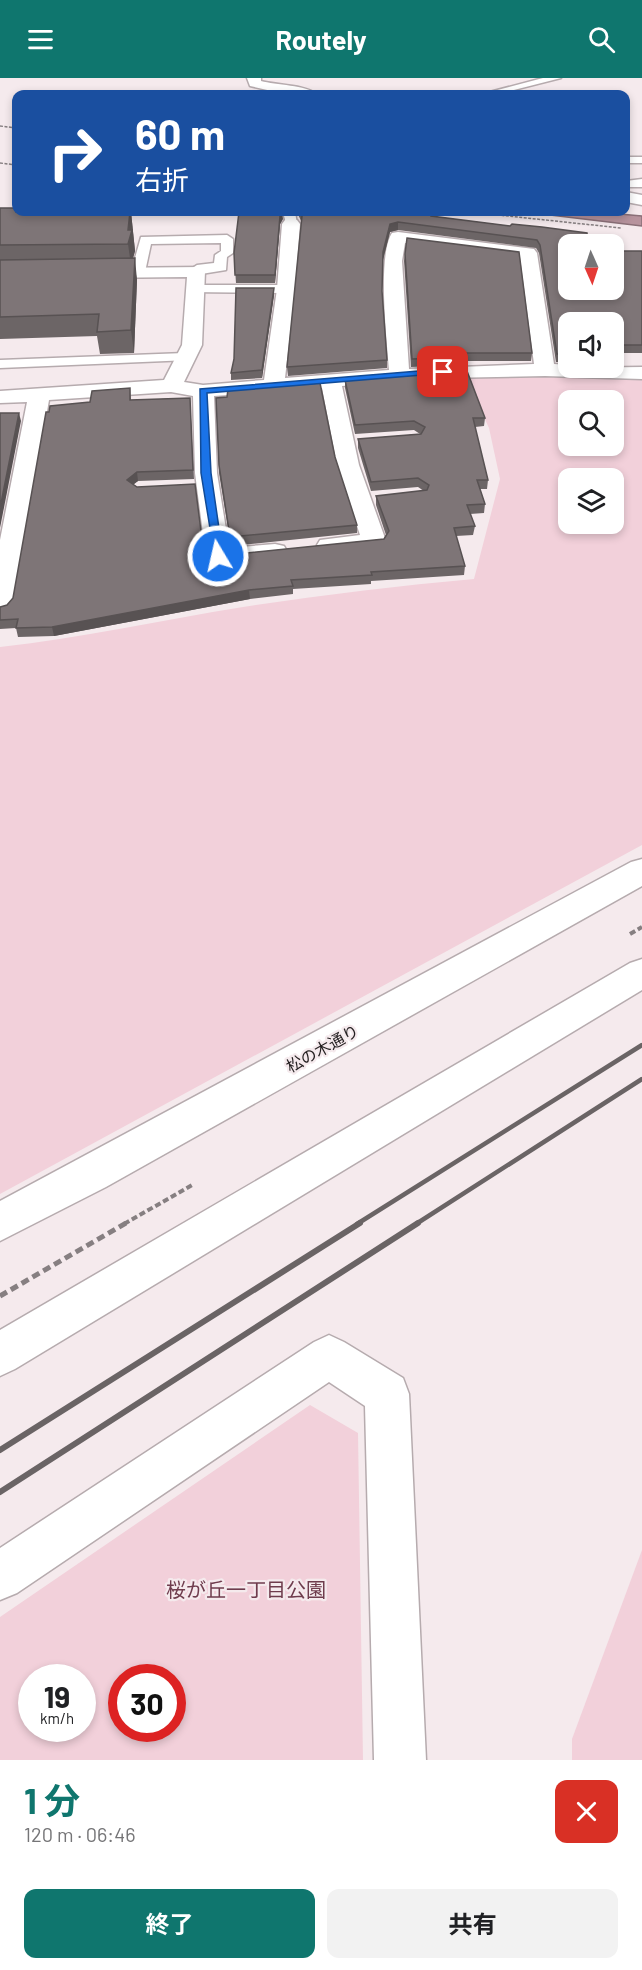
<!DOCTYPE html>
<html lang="ja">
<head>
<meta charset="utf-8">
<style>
  body { margin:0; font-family:Barlow,"Noto Sans JP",sans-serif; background:#f2f2f2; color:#202124; height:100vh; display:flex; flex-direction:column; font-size:22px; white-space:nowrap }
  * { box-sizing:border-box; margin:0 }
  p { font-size:20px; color:#757577 }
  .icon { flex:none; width:33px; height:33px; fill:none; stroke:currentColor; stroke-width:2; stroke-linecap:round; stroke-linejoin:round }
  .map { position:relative; height:1682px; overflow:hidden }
  .drawer { display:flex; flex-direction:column; background:#fff; flex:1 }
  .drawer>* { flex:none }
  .top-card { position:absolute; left:12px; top:12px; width:618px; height:126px; border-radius:12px; box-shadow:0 3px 9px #0003; background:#1a4fa0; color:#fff; overflow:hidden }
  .needle { width:39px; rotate:177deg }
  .controls { position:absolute; left:558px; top:156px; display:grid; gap:12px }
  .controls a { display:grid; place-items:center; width:66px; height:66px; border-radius:12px; background:#fff; box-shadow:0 3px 9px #0003; font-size:30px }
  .speed { position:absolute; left:18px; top:1586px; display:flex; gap:12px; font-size:30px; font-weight:700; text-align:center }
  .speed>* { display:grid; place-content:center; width:78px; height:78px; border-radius:50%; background:#fff; box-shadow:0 3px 9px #0003; line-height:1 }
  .speed small { font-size:15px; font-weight:400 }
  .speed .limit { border:9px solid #d22; background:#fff; color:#111 }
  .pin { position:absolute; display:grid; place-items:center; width:51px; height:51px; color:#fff; margin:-26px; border-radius:12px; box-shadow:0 3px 9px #0006 }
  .me { position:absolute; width:66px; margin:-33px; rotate:351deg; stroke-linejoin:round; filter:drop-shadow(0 0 4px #0008) }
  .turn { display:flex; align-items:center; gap:21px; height:126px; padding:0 24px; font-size:27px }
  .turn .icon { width:78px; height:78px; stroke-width:2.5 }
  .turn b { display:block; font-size:42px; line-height:51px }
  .round { display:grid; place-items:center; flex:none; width:63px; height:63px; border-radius:12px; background:#f2f2f2 }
  .overview { display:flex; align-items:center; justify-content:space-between; height:102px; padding:0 24px }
  h1 { font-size:36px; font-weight:700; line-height:45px; color:#0f766e }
  .primary-button { display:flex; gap:12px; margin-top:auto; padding:12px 24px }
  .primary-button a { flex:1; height:69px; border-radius:12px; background:#0f766e; color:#fff; font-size:24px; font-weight:700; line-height:69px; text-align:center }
  .primary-button a+a { background:#f2f2f2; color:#202124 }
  header { display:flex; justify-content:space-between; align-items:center; height:78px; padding:0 24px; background:#0f766e; color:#fff; font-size:27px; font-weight:700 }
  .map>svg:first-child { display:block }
  .green { fill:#f2d0da; fill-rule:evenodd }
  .water { fill:#b7939d; stroke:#8b7078; stroke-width:1.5 }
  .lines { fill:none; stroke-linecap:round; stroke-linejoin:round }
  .service-casing { stroke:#b6abae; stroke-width:3 }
  .minor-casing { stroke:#b6abae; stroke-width:3 }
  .path-far2 { stroke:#867f81; stroke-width:1.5; stroke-dasharray:3 1.5; stroke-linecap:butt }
  .path-far1 { stroke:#867f81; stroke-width:4; stroke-dasharray:6 3; stroke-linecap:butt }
  .path { stroke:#867f81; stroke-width:5; stroke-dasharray:8 4.5; stroke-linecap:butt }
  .service { fill:#fff; fill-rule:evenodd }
  .minor { fill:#fff; fill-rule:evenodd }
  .rail-far1 { stroke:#6a6465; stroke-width:4.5 }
  .rail { stroke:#6a6465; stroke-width:6 }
  .wall { fill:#6c6566 }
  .shaded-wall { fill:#585253 }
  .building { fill:#7e7577; stroke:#585253; stroke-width:1.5 }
  .route { fill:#1a73e8; stroke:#114b97; stroke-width:1.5 }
  .labels { text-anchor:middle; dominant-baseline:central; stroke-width:4.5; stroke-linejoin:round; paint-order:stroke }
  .street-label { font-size:16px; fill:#231f20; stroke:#f5eaed }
  .near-park-label { font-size:20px; fill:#6f3c4d; stroke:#f5eaed }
</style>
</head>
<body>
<header><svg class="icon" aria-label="menu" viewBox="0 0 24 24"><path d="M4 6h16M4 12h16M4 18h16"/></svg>Routely<svg class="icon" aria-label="search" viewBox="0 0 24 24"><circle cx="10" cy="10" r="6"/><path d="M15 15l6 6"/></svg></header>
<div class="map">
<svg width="642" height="1682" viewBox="0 0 642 1682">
  <rect width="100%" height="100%" fill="#f5eaed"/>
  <g class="green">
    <path d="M 464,297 L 642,299 L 642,767 L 0,1116 L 0,569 C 82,560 162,542 243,529 C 320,517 397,508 474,501 L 500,401 L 489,350 ZM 568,322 L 614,322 L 614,368 L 568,368 ZM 568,400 L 614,400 L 614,446 L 568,446 Z"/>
    <path d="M 310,1327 L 358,1355 L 363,1682 L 0,1682 L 0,1539 ZM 32,1599 L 82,1599 L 82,1650 L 32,1650 ZM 122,1599 L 172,1599 L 172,1650 L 122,1650 Z"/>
    <polygon points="642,1472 642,1682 572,1682 572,1661"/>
  </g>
  <polygon class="water" points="525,134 597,134 642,138 642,148"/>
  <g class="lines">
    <defs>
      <g id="service">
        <polygon points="543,0 561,0 498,16 482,16"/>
        <rect x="626" y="79" width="16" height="6"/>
        <polygon points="642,101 642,109 626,109 626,103"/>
        <polygon points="283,134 295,134 297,146 295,149 287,149"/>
        <polygon points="227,157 233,161 233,175 227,179 226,192 195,197 188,193 197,187 214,185 215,177 221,173 221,165 151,166 145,194 138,198 131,194 141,159"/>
        <polygon points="194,207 286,207 293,211 286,215 189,214 187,211"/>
        <polygon points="185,275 192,279 190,282 0,290 0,282"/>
      </g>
      <g id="minor">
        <path d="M 247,0 L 261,0 L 261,3 C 275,7 307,7 316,16 L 285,16 L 250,8 Z"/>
        <polygon points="626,114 642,117 642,127 626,124"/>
        <path d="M 291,141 L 297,142 L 300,146 L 295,211 L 285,300 L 389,292 C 387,262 377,178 392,155 L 398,154 L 534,171 L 537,175 L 554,286 L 568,287 L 568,290 L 642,289 L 642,301 L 545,298 L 443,300 L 342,308 L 359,387 L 386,463 L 383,468 C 364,473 339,477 320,472 L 317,467 L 320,462 L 360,457 L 337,387 L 322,310 L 214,318 L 217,395 L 229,470 L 275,466 L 284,468 L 287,473 L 284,478 L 275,480 L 218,485 L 209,483 L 206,478 L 195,395 L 193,318 L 171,314 L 49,322 L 13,528 L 9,534 L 0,536 L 0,462 L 27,324 L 0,325 L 0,313 L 164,302 L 182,267 L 187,199 L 0,201 L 0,191 L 202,189 L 205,193 L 202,267 L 184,304 L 203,307 L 264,302 L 277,211 L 282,146 L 285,142 ZM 405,165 L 520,179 L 534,286 L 409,291 L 402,183 Z"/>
        <polygon points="642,781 642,808 106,1109 0,1163 0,1123 631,784"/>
        <polygon points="642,881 642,912 15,1291 0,1298 0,1252 630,885"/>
        <polygon points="329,1257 344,1264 403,1300 409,1316 426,1682 374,1682 365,1328 329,1304 17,1515 0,1522 0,1470 314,1264"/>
      </g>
    </defs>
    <use href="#service" class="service-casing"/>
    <use href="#minor" class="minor-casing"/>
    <g class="path-far2">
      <polyline points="0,48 16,50"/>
      <polyline points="0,85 16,87"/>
      <polyline points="470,134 621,150"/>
    </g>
    <g class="path-far1">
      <polyline points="630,856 642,849"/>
      <polyline points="124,1146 194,1106"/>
    </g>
    <polyline class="path" points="0,1218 126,1145"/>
    <use href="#service" class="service"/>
    <use href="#minor" class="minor"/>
    <g class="rail-far1">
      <polyline points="357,1146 642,967"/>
      <polyline points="416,1146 642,1001"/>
    </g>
    <g class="rail">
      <polyline points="0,1372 360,1145"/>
      <polyline points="0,1414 418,1145"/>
    </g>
  </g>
  <g class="wall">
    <polygon points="0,130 16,134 131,134 135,173 133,180 137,202 134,275 100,276 97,258 0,261"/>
    <polygon points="297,134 349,134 350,136 431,138 510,148 542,149 568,212 642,173 642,275 617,275 615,284 614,284 614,244 568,244 568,284 556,284 539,175 536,170 398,152 390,154 383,181 382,213 387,282 387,290 288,298 287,289 302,145"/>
    <polygon points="283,141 280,146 275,205 236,205 234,175"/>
    <polygon points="405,176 532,275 531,283 461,283 460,287 411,289 404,183"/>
    <polygon points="274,217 262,300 231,302 231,295"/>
    <polygon points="345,302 485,340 484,348 475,349 488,402 487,411 480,411 485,426 484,435 470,436 475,448 473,457 456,458 465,488 464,497 371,503 371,506 293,511 293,516 250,521 54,558 18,559 16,550 0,551 0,529 7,527 13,520 49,334 90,324 130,310 131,322 190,320 194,401 138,403 133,406 203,469 208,476 218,478 384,461 386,457 376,427 376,418 424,413 418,409 371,413 358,370 358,361 420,356 414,352 355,356 345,310"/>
    <polygon points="216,320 335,379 357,447 357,455 231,468 219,395"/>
  </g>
  <g class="shaded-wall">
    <polygon points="130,134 131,134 135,173 131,187 128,166 128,152"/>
    <polygon points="282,134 283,141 280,146 275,205 275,197 280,138"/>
    <polygon points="398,144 398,152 390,154 383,182 383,174 390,146"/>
    <polygon points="135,180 137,202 134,275 131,252"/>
    <polygon points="274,210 274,217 262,300 262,292"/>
    <polygon points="19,335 21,343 0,450 0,430"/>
    <polygon points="137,394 138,403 128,411 127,402"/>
    <polygon points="249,512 250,521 54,558 52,549"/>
  </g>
  <g class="building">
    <polygon points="0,130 16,130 16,134 130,134 128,152 132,152 128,166 0,167"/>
    <polygon points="239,134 282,134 280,138 275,197 235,197 234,175"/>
    <polygon points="300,134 349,134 350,136 431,136 431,138 510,148 512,146 542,149 587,155 588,166 568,166 568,212 614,212 614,173 642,173 642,267 614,267 617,276 614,276 614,244 568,244 568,276 557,276 540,167 537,162 398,144 390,146 383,174 382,213 387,282 287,289 302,138"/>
    <polygon points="407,160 519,174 532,275 460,275 461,279 412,281 405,176"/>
    <polygon points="135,180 131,252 97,254 99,236 0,239 0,182"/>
    <polygon points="236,210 274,210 262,292 231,295 234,281"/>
    <polygon points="467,293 485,340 473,340 488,402 477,402 485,426 467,427 475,448 454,450 465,488 371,494 372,497 291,502 293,508 249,512 52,549 16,550 18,541 0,542 0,529 7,527 13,520 46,334 49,334 50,328 90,324 92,313 130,310 130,322 190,320 193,392 137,394 127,402 137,409 195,406 203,469 208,476 218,478 384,461 389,453 376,418 427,412 429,407 418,400 371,404 358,361 421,356 425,349 414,343 355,347 345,302"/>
    <polygon points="320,305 335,379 357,447 230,459 219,387 216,320 227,319 228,311"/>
    <polygon points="0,335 19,335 0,430"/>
  </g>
  <polygon class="route" points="443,291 447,294 446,295 207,315 211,395 223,478 215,481 201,395 200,311"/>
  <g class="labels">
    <g class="street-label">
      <text transform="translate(322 970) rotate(-29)">松の木通り</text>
    </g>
    <g class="near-park-label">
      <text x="246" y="1511">桜が丘一丁目公園</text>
    </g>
  </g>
</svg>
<div class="controls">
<a><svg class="needle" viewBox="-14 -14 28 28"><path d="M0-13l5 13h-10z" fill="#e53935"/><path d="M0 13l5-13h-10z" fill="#757577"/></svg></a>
<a><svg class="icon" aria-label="sound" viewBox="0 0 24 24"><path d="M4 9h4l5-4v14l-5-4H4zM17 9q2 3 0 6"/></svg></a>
<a><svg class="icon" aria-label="search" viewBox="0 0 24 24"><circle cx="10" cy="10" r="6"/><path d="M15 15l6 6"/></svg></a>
<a><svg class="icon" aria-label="layers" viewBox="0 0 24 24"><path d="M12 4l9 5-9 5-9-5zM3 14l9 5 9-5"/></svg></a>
</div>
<div class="speed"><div>19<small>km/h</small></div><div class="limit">30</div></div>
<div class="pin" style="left:443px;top:294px;background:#d93025"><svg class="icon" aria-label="arrive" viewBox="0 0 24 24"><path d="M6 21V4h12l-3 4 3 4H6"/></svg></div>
<svg class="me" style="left:218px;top:478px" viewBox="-20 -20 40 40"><circle r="17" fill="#1a73e8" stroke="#fff" stroke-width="3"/><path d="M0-11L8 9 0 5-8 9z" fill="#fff"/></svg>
<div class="top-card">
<div class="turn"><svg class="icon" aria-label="right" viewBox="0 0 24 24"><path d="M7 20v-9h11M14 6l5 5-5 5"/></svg><div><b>60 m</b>右折</div></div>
</div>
</div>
<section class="drawer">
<div class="overview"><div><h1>1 分</h1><p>120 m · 06:46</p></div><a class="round" style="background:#d93025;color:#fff"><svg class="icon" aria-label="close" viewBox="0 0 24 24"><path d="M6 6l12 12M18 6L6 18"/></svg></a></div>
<div class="primary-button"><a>終了</a><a>共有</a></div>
</section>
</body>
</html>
